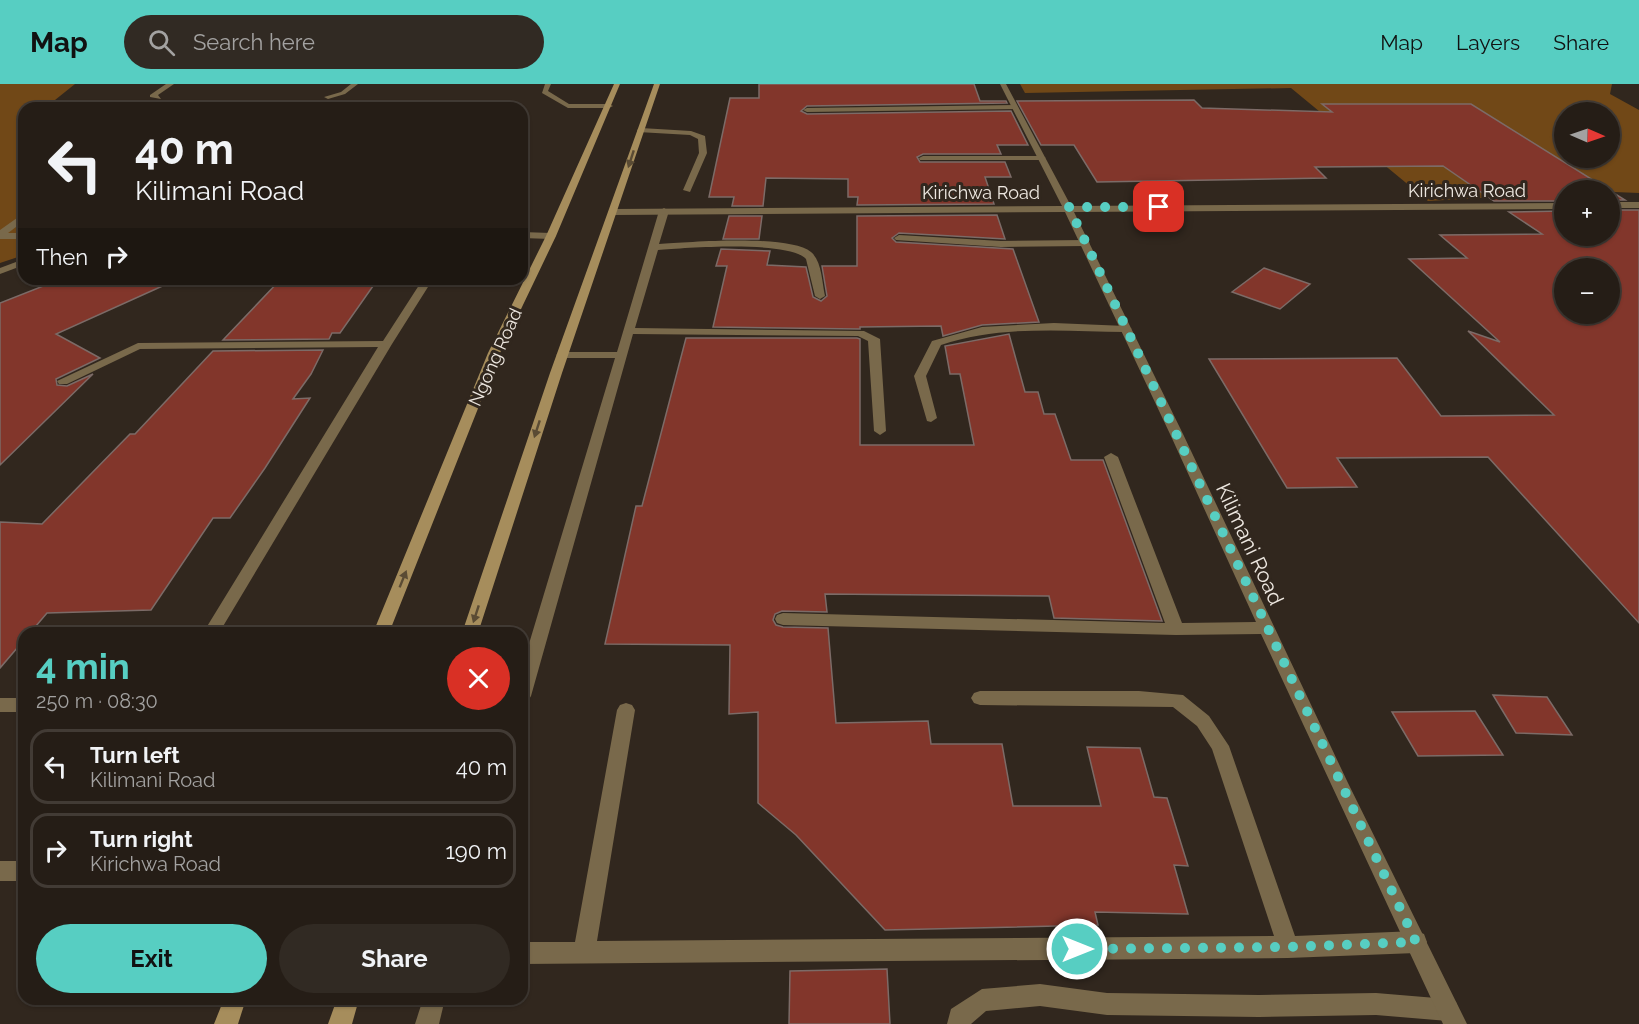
<!DOCTYPE html>
<html lang="en">
<head>
<meta charset="utf-8">
<style>
  body { margin:0; font-family:Raleway,sans-serif; background:#312a23; color:#f1f3f6; height:100vh; display:flex; flex-direction:column; font-size:22px; white-space:nowrap }
  * { box-sizing:border-box; margin:0 }
  p { font-size:20px; color:#a3a2a1 }
  .icon { flex:none; width:33px; height:33px; fill:none; stroke:currentColor; stroke-width:2; stroke-linecap:round; stroke-linejoin:round }
  .map { position:relative; flex:1; overflow:hidden }
  .panel { position:absolute; left:18px; top:543px; width:510px; height:378px; display:flex; flex-direction:column; background:#251d16; border-radius:18px; box-shadow:0 2px 4px #0004,0 0 0 2px #423b35 }
  .panel>* { flex:none }
  .guide { position:absolute; left:18px; top:18px; width:510px; height:183px; border-radius:18px; box-shadow:0 2px 4px #0004,0 0 0 2px #423b35; background:#251d16; color:#f1f3f6; overflow:hidden }
  .needle { width:39px; rotate:92deg }
  .fabs { position:absolute; left:1554px; top:18px; display:grid; gap:12px }
  .fabs a { display:grid; place-items:center; width:66px; height:66px; border-radius:50%; background:#251d16; box-shadow:0 2px 4px #0004,0 0 0 2px #423b35; font-size:30px }
  .pin { position:absolute; display:grid; place-items:center; width:51px; height:51px; color:#fff; margin:-26px; border-radius:12px; box-shadow:0 3px 9px #0006 }
  .me { position:absolute; width:66px; margin:-33px; rotate:90deg; stroke-linejoin:round; filter:drop-shadow(0 0 4px #0008) }
  .turn { display:flex; align-items:center; gap:21px; height:126px; padding:0 18px; font-size:27px }
  .turn .icon { width:78px; height:78px; stroke-width:2.5 }
  .turn b { display:block; font-size:42px; line-height:51px }
  .then { display:flex; align-items:center; height:57px; padding:0 18px; background:#0003; gap:12px; font-size:22px }
  .round { display:grid; place-items:center; flex:none; width:63px; height:63px; border-radius:32px; background:#312a23 }
  .overview { display:flex; align-items:center; justify-content:space-between; height:102px; padding:0 18px }
  h1 { font-size:36px; font-weight:700; line-height:45px; color:#57cec2 }
  .primary-button { display:flex; gap:12px; margin-top:auto; padding:12px 18px }
  .primary-button a { flex:1; height:69px; border-radius:36px; background:#57cec2; color:#111; font-size:24px; font-weight:700; line-height:69px; text-align:center }
  .primary-button a+a { background:#312a23; color:#f1f3f6 }
  ul { padding:0; list-style:none }
  li { display:flex; align-items:center; gap:18px; height:75px; margin:0 12px 9px; padding:0 6px; border:3px solid #423b35; border-radius:18px }
  li div { flex:1 }
  li b { display:block; font-size:22px }
  li em { font-style:normal }
  header { display:flex; align-items:center; gap:36px; box-sizing:border-box; height:84px; padding:0 30px; background:#57cec2; color:#111 }
  header strong { font-size:28px }
  nav { display:flex; gap:33px; margin-inline-start:auto; font-size:21px }
  .search { width:420px; height:54px; background:#312a23; display:flex; align-items:center; gap:15px; box-sizing:border-box; padding:0 21px; border-radius:33px; color:#a3a2a1; font-size:22px }
  .map>svg:first-child { display:block }
  .green { fill:#714817; fill-rule:evenodd }
  .building { fill:#82362b; stroke:#7c6b67; stroke-width:1.5; fill-rule:evenodd }
  .lines { fill:none; stroke-linecap:round; stroke-linejoin:round }
  .service { fill:#79694b; fill-rule:evenodd }
  .minor { fill:#79694b; fill-rule:evenodd }
  .secondary { fill:#a68d5c; fill-rule:evenodd }
  .oneway { fill:#5a4b34 }
  .route { stroke:#57cec2; stroke-width:10; stroke-dasharray:0 18 }
  .labels { text-anchor:middle; dominant-baseline:central; stroke-width:6; stroke-linejoin:round; paint-order:stroke }
  .far-street-label { font-size:18px; fill:#eee8e1; stroke:#31271e }
  .street-label { font-size:21px; fill:#eee8e1; stroke:#31271e }
</style>
</head>
<body>
<header>
<strong>Map</strong>
<div class="search"><svg class="icon" aria-label="search" viewBox="0 0 24 24"><circle cx="10" cy="10" r="6"/><path d="M15 15l6 6"/></svg>Search here</div>
<nav><a>Map</a><a>Layers</a><a>Share</a></nav>
</header>
<div class="map">
<svg width="1639" height="940" viewBox="0 0 1639 940">
  <rect width="100%" height="100%" fill="#31271e"/>
  <g class="green">
    <polygon points="0,0 75,0 45,24 24,24 24,171 0,179"/>
    <path d="M 1020,0 L 1612,0 L 1610,10 L 1639,26 L 1639,109 L 1564,106 L 1564,109 L 1428,117 L 1291,4 L 1025,9 ZM 1564,28 L 1610,28 L 1610,74 L 1564,74 Z"/>
  </g>
  <g class="building">
    <polygon points="759,0 974,0 980,17 1006,17 1007,19 807,22 801,27 807,30 1011,27 1028,61 997,61 1001,70 923,70 917,73 920,78 1005,78 1011,93 985,93 994,120 857,121 858,113 848,113 848,95 766,94 763,122 732,122 734,113 709,113 730,14 759,14"/>
    <polygon points="1194,16 1202,24 1332,28 1322,20 1471,20 1625,116 1610,116 1610,106 1564,106 1564,117 1494,117 1443,82 1315,83 1326,94 1097,98 1074,61 1041,61 1017,17"/>
    <path d="M 1610,126 L 1639,126 L 1639,539 L 1488,373 L 1337,374 L 1357,403 L 1287,404 L 1209,275 L 1397,274 L 1441,332 L 1554,331 L 1468,247 L 1500,258 L 1409,175 L 1467,174 L 1440,151 L 1542,150 L 1509,128 L 1564,127 L 1564,152 L 1610,152 ZM 1564,184 L 1610,184 L 1610,230 L 1564,230 Z"/>
    <polygon points="997,131 1005,155 899,149 892,154 896,158 1013,165 1039,238 982,241 943,252 941,242 860,243 860,245 713,243 727,182 716,182 721,165 770,167 767,181 806,183 813,213 821,217 827,212 822,182 857,182 857,132"/>
    <polygon points="729,132 762,132 759,155 723,155"/>
    <polygon points="1264,184 1310,200 1280,225 1232,208"/>
    <polygon points="61,195 178,195 56,250 100,274 56,295 57,301 67,302 93,290 0,381 0,219"/>
    <polygon points="281,195 378,195 340,249 332,249 329,255 223,256"/>
    <polygon points="1009,250 1025,308 1038,308 1044,330 1055,330 1071,376 1103,376 1162,537 1054,534 1049,512 825,510 827,528 782,527 775,530 773,536 776,541 783,543 828,544 836,639 928,637 931,660 1002,660 1013,722 1101,722 1087,663 1140,664 1154,713 1167,714 1188,782 1174,781 1188,830 1095,828 1098,841 885,846 796,751 758,719 758,628 729,630 730,561 605,560 636,422 642,422 686,254 857,254 860,255 860,361 974,361 960,290 950,290 945,262"/>
    <polygon points="323,266 311,290 293,315 310,314 265,384 230,434 213,434 151,526 47,529 30,549 24,549 24,556 0,584 0,438 42,440 130,350 135,350 213,267"/>
    <polygon points="1493,611 1547,613 1572,651 1516,649"/>
    <polygon points="1475,627 1503,671 1418,672 1392,628"/>
    <polygon points="887,885 890,940 789,940 790,887"/>
  </g>
  <g class="lines">
    <g class="service">
      <polygon points="166,0 174,0 158,11 161,15 150,13 150,11"/>
      <polygon points="351,0 358,0 345,10 328,15 324,13 341,8"/>
      <polygon points="545,0 551,0 548,7 569,20 609,20 613,22 609,24 568,24 542,9"/>
      <polygon points="1015,21 1018,25 807,28 803,26 807,24"/>
      <polygon points="641,44 691,47 705,52 707,69 690,108 683,106 699,69 698,55 690,51 638,48 637,46"/>
      <polygon points="923,72 1042,72 1046,74 1042,76 920,76 919,74"/>
      <path d="M 664,124 L 669,127 L 659,160 C 690,158 789,150 811,168 C 822,177 822,199 825,212 L 820,215 L 815,212 L 806,175 C 788,156 687,164 658,166 L 635,244 L 864,247 L 880,255 L 886,347 L 880,351 L 874,347 L 868,257 L 858,252 L 633,250 L 531,612 L 528,617 L 522,619 L 522,583 L 615,274 L 562,274 L 556,271 L 562,268 L 617,268 L 659,127 Z"/>
      <polygon points="899,151 1001,157 1085,156 1090,159 1085,162 1001,163 896,156 894,154"/>
      <path d="M 1054,239 L 1126,242 L 1132,245 L 1126,248 C 1063,247 1001,241 941,261 L 926,292 L 937,334 L 931,338 L 927,337 L 914,292 L 932,257 L 982,243 Z"/>
      <polygon points="980,607 1139,607 1183,611 1209,632 1229,662 1295,852 1416,847 1424,850 1427,858 1424,866 1416,869 1288,874 522,880 522,858 575,858 617,626 620,621 626,619 632,621 635,626 597,857 1274,852 1212,665 1197,642 1173,623 980,621 974,619 971,614 974,609"/>
      <rect x="0" y="777" width="24" height="20"/>
      <polygon points="1040,900 1107,909 1259,911 1376,909 1448,915 1456,918 1459,926 1456,934 1448,937 1376,931 1259,933 1107,931 1040,922 986,927 971,940 947,940 951,925 982,905"/>
      <polygon points="423,915 445,915 439,940 415,940"/>
    </g>
    <g class="minor">
      <polygon points="1000,0 1006,0 1071,122 1564,119 1564,125 1074,128 1183,350 1348,699 1467,940 1443,940 1261,550 1176,551 783,541 777,539 775,535 777,531 783,529 1165,539 1104,373 1111,369 1118,373 1182,539 1256,538 1170,350 1065,128 613,131 608,128 613,125 1062,122"/>
      <rect x="1610" y="118" width="29" height="6"/>
      <polygon points="24,129 24,137 8,149 24,149 24,155 0,155 0,146"/>
      <polygon points="522,148 551,149 556,152 551,155 522,154"/>
      <polygon points="24,175 24,181 0,190 0,184"/>
      <polygon points="423,195 433,195 392,260 219,549 203,549 378,263 140,265 67,300 59,300 57,297 138,259 383,257"/>
      <rect x="0" y="614" width="24" height="14"/>
    </g>
    <g class="secondary">
      <polygon points="614,0 620,0 556,152 500,269 389,549 373,549 488,269 546,152"/>
      <polygon points="654,0 660,0 562,289 478,549 462,549 550,289"/>
      <polygon points="224,915 246,915 238,940 214,940"/>
      <polygon points="337,915 359,915 352,940 328,940"/>
    </g>
  </g>
  <defs><path id="oneway-solid" d="M-6-.8H1V-3.2L6.5 0L1 3.2V.8H-6Z" transform="scale(1.5)"/></defs>
  <g class="oneway">
    <use href="#oneway-solid" transform="translate(631 75) rotate(108)"/>
    <use href="#oneway-solid" transform="translate(537 345) rotate(108)"/>
    <use href="#oneway-solid" transform="translate(403 495) rotate(-68)"/>
    <use href="#oneway-solid" transform="translate(476 530) rotate(108)"/>
  </g>
  <g class="lines">
    <polyline class="route" points="1077,865 1288,863 1416,858 1069,123 1159,123"/>
  </g>
  <g class="labels">
    <g class="far-street-label">
      <text x="1467" y="106">Kirichwa Road</text>
      <text x="981" y="108">Kirichwa Road</text>
      <text transform="translate(495 273) rotate(-66)">Ngong Road</text>
    </g>
    <g class="street-label">
      <text transform="translate(1250 460) rotate(65)">Kilimani Road</text>
    </g>
  </g>
</svg>
<div class="fabs">
<a><svg class="needle" viewBox="-14 -14 28 28"><path d="M0-13l5 13h-10z" fill="#e53935"/><path d="M0 13l5-13h-10z" fill="#a3a2a1"/></svg></a>
<a>+</a>
<a>−</a>
</div>
<div class="pin" style="left:1159px;top:123px;background:#d93025"><svg class="icon" aria-label="arrive" viewBox="0 0 24 24"><path d="M6 21V4h12l-3 4 3 4H6"/></svg></div>
<svg class="me" style="left:1077px;top:865px" viewBox="-20 -20 40 40"><circle r="17" fill="#57cec2" stroke="#fff" stroke-width="3"/><path d="M0-11L8 9 0 5-8 9z" fill="#fff"/></svg>
<div class="guide">
<div class="turn"><svg class="icon" aria-label="left" viewBox="0 0 24 24"><path d="M17 20v-9H6M10 6l-5 5 5 5"/></svg><div><b>40 m</b>Kilimani Road</div></div>
<div class="then">Then<svg class="icon" aria-label="right" viewBox="0 0 24 24"><path d="M7 20v-9h11M14 6l5 5-5 5"/></svg></div>
</div>
<section class="panel">
<div class="overview"><div><h1>4 min</h1><p>250 m · 08:30</p></div><a class="round" style="background:#d93025;color:#fff"><svg class="icon" aria-label="close" viewBox="0 0 24 24"><path d="M6 6l12 12M18 6L6 18"/></svg></a></div>
<ul>
<li><svg class="icon" aria-label="left" viewBox="0 0 24 24"><path d="M17 20v-9H6M10 6l-5 5 5 5"/></svg><div><b>Turn left</b><p>Kilimani Road</p></div><em>40 m</em></li>
<li><svg class="icon" aria-label="right" viewBox="0 0 24 24"><path d="M7 20v-9h11M14 6l5 5-5 5"/></svg><div><b>Turn right</b><p>Kirichwa Road</p></div><em>190 m</em></li>
</ul>
<div class="primary-button"><a>Exit</a><a>Share</a></div>
</section>
</div>
</body>
</html>
